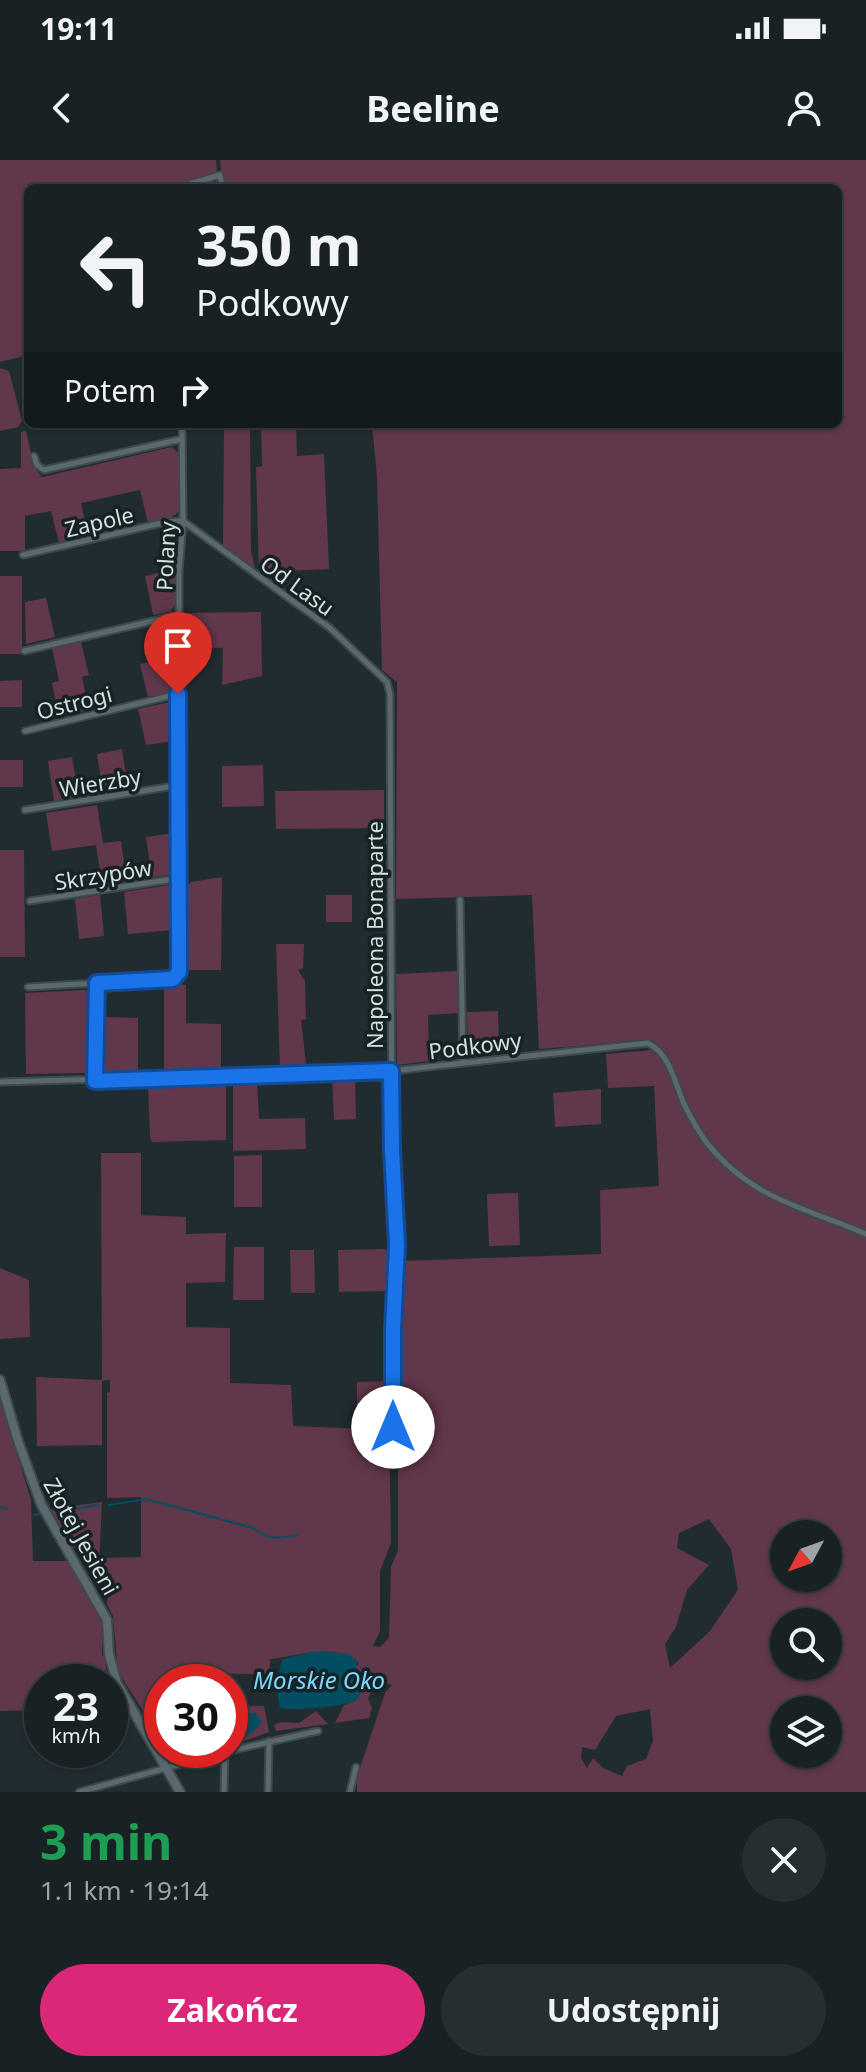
<!DOCTYPE html>
<html lang="pl">
<head>
<meta charset="utf-8">
<style>
  body { margin:0; font-family:"Noto Sans",sans-serif; background:#252e31; color:#f1f3f6; height:100vh; display:flex; flex-direction:column; font-size:30px; white-space:nowrap }
  * { box-sizing:border-box; margin:0 }
  p { font-size:26px; color:#9fa3a6 }
  .icon { flex:none; width:44px; height:44px; fill:none; stroke:currentColor; stroke-width:2; stroke-linecap:round; stroke-linejoin:round }
  .map { position:relative; height:1632px; overflow:hidden }
  .panel { display:flex; flex-direction:column; background:#182124; flex:1 }
  .panel>* { flex:none }
  .hud { position:absolute; left:24px; top:24px; width:818px; height:244px; border-radius:12px; box-shadow:0 2px 6px #0004,0 0 0 2px #363e41; background:#182124; color:#f1f3f6; overflow:hidden }
  .needle { width:52px; rotate:229deg }
  .controls { position:absolute; left:770px; top:1360px; display:grid; gap:16px }
  .controls a { display:grid; place-items:center; width:72px; height:72px; border-radius:50%; background:#182124; box-shadow:0 2px 6px #0004,0 0 0 2px #363e41; font-size:40px }
  .speed { position:absolute; left:24px; top:1504px; display:flex; gap:16px; font-size:40px; font-weight:700; text-align:center }
  .speed>* { display:grid; place-content:center; width:104px; height:104px; border-radius:50%; background:#182124; box-shadow:0 2px 6px #0004,0 0 0 2px #363e41; line-height:1 }
  .speed small { font-size:20px; font-weight:400 }
  .speed .limit { border:12px solid #d22; background:#fff; color:#111 }
  .pin { position:absolute; display:grid; place-items:center; width:68px; height:68px; color:#fff; margin:-82px -34px; border-radius:50% 50% 50% 0; rotate:-45deg; box-shadow:0 0 8px #0007 }
  .pin .icon { rotate:45deg }
  .me { position:absolute; width:88px; margin:-44px; rotate:0deg; stroke-linejoin:round; filter:drop-shadow(0 0 6px #0008) }
  .turn { display:flex; align-items:center; gap:28px; height:168px; padding:0 40px; font-size:36px }
  .turn .icon { width:104px; height:104px; stroke-width:2.5 }
  .turn b { display:block; font-size:56px; line-height:68px }
  .then { display:flex; align-items:center; height:76px; padding:0 40px; background:#0003; gap:16px; font-size:30px }
  .round { display:grid; place-items:center; flex:none; width:84px; height:84px; border-radius:42px; background:#252e31 }
  .headline { display:flex; align-items:center; justify-content:space-between; height:136px; padding:0 40px }
  h1 { font-size:48px; font-weight:700; line-height:60px; color:#1e9e55 }
  .primary-button { display:flex; gap:16px; margin-top:auto; padding:16px 40px }
  .primary-button a { flex:1; height:92px; border-radius:48px; background:#db2777; color:#fff; font-size:32px; font-weight:700; line-height:92px; text-align:center }
  .primary-button a+a { background:#252e31; color:#f1f3f6 }
  .status { display:flex; justify-content:space-between; align-items:center; height:56px; padding:0 40px; background:#182124; direction:ltr }
  .status svg { height:22px; fill:currentColor }
  header { display:flex; justify-content:space-between; align-items:center; height:104px; padding:0 40px; background:#182124; font-size:36px; font-weight:700 }
  .map>svg:first-child { display:block }
  .green { fill:#61374b; fill-rule:evenodd }
  .water { fill:#024d62 }
  .lines { fill:none; stroke-linecap:round; stroke-linejoin:round }
  .stream { stroke:#024d62; stroke-width:2 }
  .street-casing { stroke:#3e494c; stroke-width:9 }
  .secondary-casing { stroke:#3e494c; stroke-width:12 }
  .street { stroke:#5b686e; stroke-width:5 }
  .secondary { stroke:#5b686e; stroke-width:8 }
  .route-casing { stroke:#114b97; stroke-width:20 }
  .route { stroke:#1a73e8; stroke-width:14 }
  .labels { text-anchor:middle; dominant-baseline:central; stroke-width:7; stroke-linejoin:round; paint-order:stroke }
  .street-label { font-size:22px; fill:#d6dee1; stroke:#162226 }
  .water-label { font-size:24px; font-style:italic; fill:#7ad9fc; stroke:#162226 }
</style>
</head>
<body>
<div class="status"><b>19:11</b><svg viewBox="0 0 49 12"><path d="M0 12V9h3v3zM5 12V6h3v6zM10 12V3h3v9zM15 12V0h3v12zM26 1h20v11H26zM47 4h2v5h-2z"/></svg></div>
<header><svg class="icon" aria-label="back" viewBox="0 0 24 24"><path d="M15 5l-7 7 7 7"/></svg>Beeline<svg class="icon" aria-label="person" viewBox="0 0 24 24"><circle cx="12" cy="8" r="4"/><path d="M4 21q1-7 8-7t8 7"/></svg></header>
<div class="map">
<svg width="866" height="1632" viewBox="0 0 866 1632">
  <rect width="100%" height="100%" fill="#202c30"/>
  <g class="green">
    <polygon points="0,0 216,0 217,13 167,28 28,28 28,195 0,202"/>
    <path d="M 220,0 L 866,0 L 866,1632 L 357,1632 L 357,1617 L 385,1533 L 392,1525 L 378,1521 L 368,1538 L 372,1548 L 369,1558 L 335,1563 L 344,1545 L 356,1540 L 360,1515 L 356,1507 L 359,1503 C 337,1482 298,1496 270,1499 L 269,1515 L 217,1513 L 216,1522 L 162,1522 L 162,1590 L 215,1590 L 169,1603 L 149,1568 L 142,1549 L 118,1512 L 113,1456 L 107,1444 L 108,1438 L 101,1425 L 104,1398 L 141,1397 L 141,1337 L 107,1338 L 107,1233 L 110,1232 L 110,1220 L 102,1221 L 102,1285 L 37,1286 L 36,1217 L 102,1220 L 101,993 L 141,993 L 141,1055 L 186,1057 L 186,1074 L 226,1073 L 225,1122 L 186,1123 L 186,1167 L 230,1168 L 230,1223 L 291,1225 L 293,1266 L 389,1270 L 391,1383 L 380,1411 L 380,1471 L 373,1486 L 380,1487 L 389,1478 L 391,1407 L 398,1390 L 398,1179 L 402,1101 L 601,1094 L 600,1030 L 659,1026 L 654,926 L 608,928 L 606,894 L 652,890 L 653,880 L 539,889 L 532,735 L 396,739 L 397,522 L 382,510 L 377,317 L 372,264 L 838,264 L 838,28 L 223,28 ZM 709,1359 L 731,1389 L 738,1430 L 710,1471 L 670,1508 L 665,1484 L 676,1467 L 687,1430 L 709,1405 L 677,1388 L 679,1373 ZM 784,1374 L 828,1374 L 828,1418 L 784,1418 ZM 784,1462 L 828,1462 L 828,1506 L 784,1506 ZM 650,1549 L 653,1581 L 646,1599 L 627,1606 L 622,1616 L 603,1608 L 593,1598 L 587,1608 L 581,1598 L 582,1587 L 595,1590 L 616,1556 ZM 784,1550 L 828,1550 L 828,1594 L 784,1594 Z"/>
    <polygon points="0,208 9,211 22,261 18,267 0,271"/>
    <polygon points="224,264 250,264 251,391 255,409 223,386"/>
    <polygon points="261,264 296,264 297,296 324,294 329,409 267,412 266,416 259,412 256,307 262,306"/>
    <polygon points="26,271 34,307 42,317 172,287 180,294 179,352 170,358 148,363 140,330 81,343 88,377 59,383 51,351 25,356 25,391 0,391 0,309 21,308 21,272"/>
    <polygon points="175,409 175,445 170,452 153,455 145,416"/>
    <rect x="0" y="416" width="22" height="78"/>
    <polygon points="46,438 55,477 26,484 25,442"/>
    <polygon points="261,452 262,516 222,525 223,488 187,487 187,453"/>
    <polygon points="81,482 89,515 82,517 89,550 59,556 52,523 59,521 52,488"/>
    <polygon points="175,496 175,526 170,532 148,537 140,504"/>
    <polygon points="22,520 22,547 0,547 0,521"/>
    <polygon points="170,542 175,546 174,581 146,585 138,549"/>
    <polygon points="122,589 128,629 103,633 97,594"/>
    <polygon points="72,597 79,637 54,641 48,601"/>
    <rect x="0" y="600" width="23" height="27"/>
    <polygon points="263,605 264,646 222,647 222,606"/>
    <polygon points="384,630 384,668 276,669 275,631"/>
    <polygon points="97,645 103,683 121,681 127,721 102,725 96,685 52,691 46,653"/>
    <polygon points="174,673 174,709 169,715 152,717 146,677"/>
    <polygon points="0,690 24,690 25,797 0,797"/>
    <polygon points="222,717 221,810 186,810 186,728 191,722"/>
    <polygon points="169,725 174,729 174,770 128,774 124,732"/>
    <polygon points="100,735 104,776 79,779 75,739"/>
    <rect x="326" y="735" width="26" height="27"/>
    <polygon points="276,784 304,784 303,808 298,810 305,821 306,859 301,860 307,912 280,911"/>
    <polygon points="459,811 460,853 428,855 429,901 397,905 396,814"/>
    <polygon points="164,824 186,825 186,863 221,864 221,912 164,912"/>
    <polygon points="85,830 91,834 91,909 86,913 26,914 25,833"/>
    <polygon points="498,851 499,893 470,896 468,894 467,852"/>
    <polygon points="103,857 138,858 138,913 103,914"/>
    <polygon points="355,918 356,959 334,960 332,919"/>
    <polygon points="257,922 259,959 305,958 306,989 233,991 233,923"/>
    <polygon points="186,923 226,923 226,980 152,982 150,977 148,926"/>
    <polygon points="601,929 601,964 555,967 553,933"/>
    <polygon points="262,995 262,1047 234,1047 234,996"/>
    <polygon points="518,1033 520,1085 489,1086 487,1034"/>
    <polygon points="234,1087 264,1087 264,1140 233,1140"/>
    <polygon points="385,1089 389,1093 388,1131 339,1132 338,1090"/>
    <polygon points="290,1090 314,1090 315,1133 291,1133"/>
    <polygon points="0,1108 29,1120 30,1177 0,1179"/>
    <polygon points="389,1221 389,1264 357,1263 357,1222"/>
    <polygon points="0,1240 31,1340 33,1401 69,1401 102,1459 102,1496 105,1497 106,1510 124,1549 110,1549 110,1522 42,1522 42,1550 0,1551"/>
    <polygon points="102,1342 99,1408 91,1409 81,1392 72,1387 50,1349"/>
    <polygon points="264,1546 269,1572 230,1586 230,1547"/>
    <polygon points="316,1551 328,1564 276,1571 274,1565 281,1562 299,1563"/>
  </g>
  <g class="water">
    <path d="M 318,1491 L 349,1494 L 358,1502 L 356,1508 L 358,1513 L 365,1515 C 362,1521 364,1532 357,1539 C 349,1547 292,1551 280,1548 L 276,1528 L 282,1499 Z"/>
    <path d="M 255,1552 L 262,1562 C 254,1572 245,1580 232,1578 L 231,1562 Z"/>
  </g>
  <g class="lines">
    <g class="stream">
      <path d="M 109,1345 L 146,1339 L 253,1368 C 268,1380 279,1379 297,1375"/>
      <polyline points="0,1347 7,1349"/>
      <polyline points="56,1352 98,1345"/>
      <polyline points="34,1355 39,1354"/>
    </g>
    <defs>
      <g id="street">
        <polyline points="177,28 220,15 222,28"/>
        <polyline points="34,296 37,305 44,310 182,279"/>
        <polyline points="23,395 166,362 183,361 330,468 387,522 390,534 392,990 397,1085 393,1170 393,1267"/>
        <polyline points="24,491 179,455"/>
        <polyline points="25,571 178,534"/>
        <polyline points="25,650 180,625"/>
        <polyline points="460,740 463,903"/>
        <polyline points="30,741 180,718"/>
        <polyline points="28,827 97,823"/>
        <polyline points="95,921 97,823 173,819 179,812 179,412 183,361 182,264"/>
        <path d="M 0,922 L 391,911 L 648,883 C 672,896 674,923 685,946 C 691,958 698,971 707,983 C 750,1038 805,1048 866,1074"/>
        <polyline points="79,1632 225,1592 318,1571"/>
        <polyline points="224,1632 225,1592"/>
        <polyline points="268,1632 269,1581"/>
        <polyline points="350,1632 356,1607"/>
      </g>
      <polyline id="secondary" points="0,1220 18,1281 41,1344 107,1460 109,1494 117,1523 180,1632"/>
    </defs>
    <use href="#street" class="street-casing"/>
    <use href="#secondary" class="secondary-casing"/>
    <use href="#street" class="street"/>
    <use href="#secondary" class="secondary"/>
  </g>
  <g class="lines">
    <defs>
      <polyline id="route" points="178,534 179,812 173,819 97,823 95,921 391,911 392,990 397,1085 393,1170 393,1267"/>
    </defs>
    <use href="#route" class="route-casing"/>
    <use href="#route" class="route"/>
  </g>
  <g class="labels">
    <g class="street-label">
      <text transform="translate(99 361) rotate(-13)">Zapole</text>
      <text transform="translate(165 396) rotate(-87)">Polany</text>
      <text transform="translate(298 425) rotate(36)">Od Lasu</text>
      <text transform="translate(74 542) rotate(-14)">Ostrogi</text>
      <text transform="translate(100 622) rotate(-9)">Wierzby</text>
      <text transform="translate(103 714) rotate(-9)">Skrzypów</text>
      <text transform="translate(374 775) rotate(-90)">Napoleona Bonaparte</text>
      <text transform="translate(475 885) rotate(-7)">Podkowy</text>
      <text transform="translate(82 1376) rotate(61)">Złotej Jesieni</text>
    </g>
    <g class="water-label">
      <text x="319" y="1519">Morskie Oko</text>
    </g>
  </g>
</svg>
<div class="controls">
<a><svg class="needle" viewBox="-14 -14 28 28"><path d="M0-13l5 13h-10z" fill="#e53935"/><path d="M0 13l5-13h-10z" fill="#9fa3a6"/></svg></a>
<a><svg class="icon" aria-label="search" viewBox="0 0 24 24"><circle cx="10" cy="10" r="6"/><path d="M15 15l6 6"/></svg></a>
<a><svg class="icon" aria-label="layers" viewBox="0 0 24 24"><path d="M12 4l9 5-9 5-9-5zM3 14l9 5 9-5"/></svg></a>
</div>
<div class="speed"><div>23<small>km/h</small></div><div class="limit">30</div></div>
<div class="pin" style="left:178px;top:534px;background:#d93025"><svg class="icon" aria-label="arrive" viewBox="0 0 24 24"><path d="M6 21V4h12l-3 4 3 4H6"/></svg></div>
<svg class="me" style="left:393px;top:1267px" viewBox="-20 -20 40 40"><circle r="19" fill="#fff"/><path d="M0-13L10 11 0 6-10 11z" fill="#1a73e8"/></svg>
<div class="hud">
<div class="turn"><svg class="icon" aria-label="left" viewBox="0 0 24 24"><path d="M17 20v-9H6M10 6l-5 5 5 5"/></svg><div><b>350 m</b>Podkowy</div></div>
<div class="then">Potem<svg class="icon" aria-label="right" viewBox="0 0 24 24"><path d="M7 20v-9h11M14 6l5 5-5 5"/></svg></div>
</div>
</div>
<section class="panel">
<div class="headline"><div><h1>3 min</h1><p>1.1 km · 19:14</p></div><a class="round"><svg class="icon" aria-label="close" viewBox="0 0 24 24"><path d="M6 6l12 12M18 6L6 18"/></svg></a></div>
<div class="primary-button"><a>Zakończ</a><a>Udostępnij</a></div>
</section>
</body>
</html>
